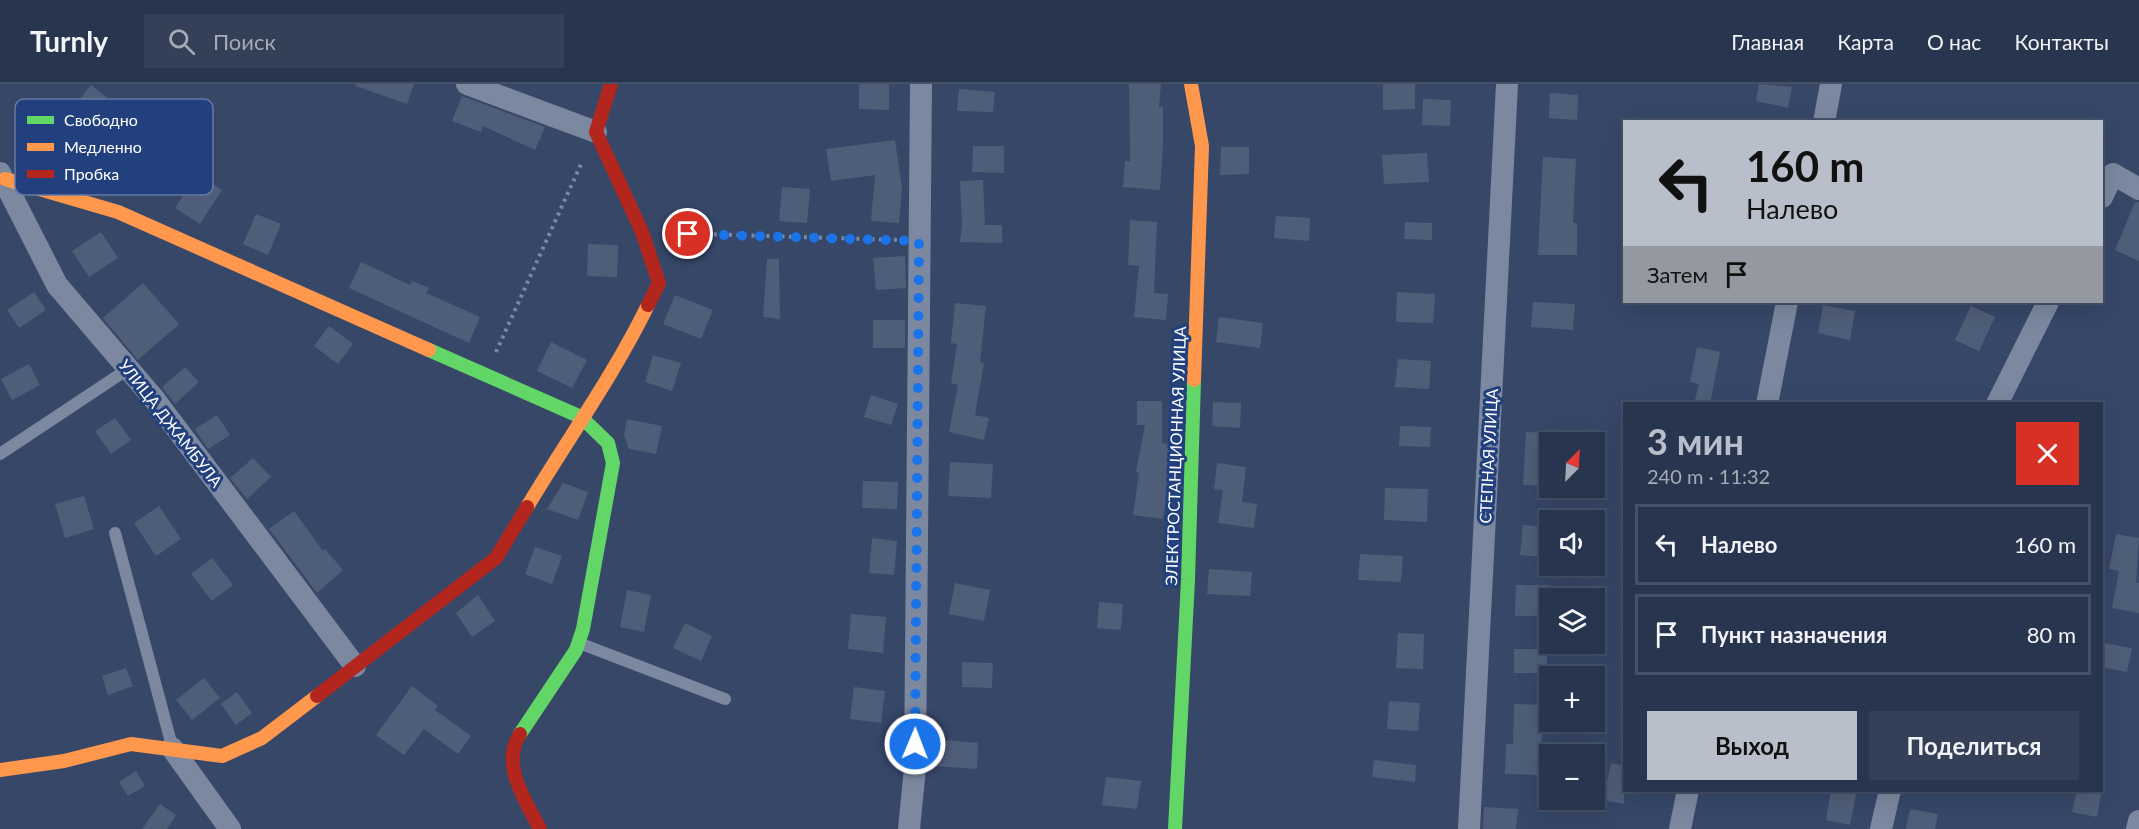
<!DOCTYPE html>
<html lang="ru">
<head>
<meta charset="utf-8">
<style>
  body { margin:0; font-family:Lato,sans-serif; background:#344058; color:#f1f3f6; height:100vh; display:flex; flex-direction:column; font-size:22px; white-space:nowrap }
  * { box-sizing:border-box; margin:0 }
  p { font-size:20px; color:#a5abb6 }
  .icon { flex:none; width:33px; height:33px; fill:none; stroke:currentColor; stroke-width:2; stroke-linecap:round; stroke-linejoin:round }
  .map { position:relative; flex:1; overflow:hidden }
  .drawer { position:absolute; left:1623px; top:318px; width:480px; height:390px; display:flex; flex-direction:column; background:#28354e; border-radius:0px; box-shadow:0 6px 24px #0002,0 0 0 2px #445066 }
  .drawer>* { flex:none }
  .hud { position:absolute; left:1623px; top:36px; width:480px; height:183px; border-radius:0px; box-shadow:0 6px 24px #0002,0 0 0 2px #445066; background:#b9bfca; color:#111; overflow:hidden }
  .needle { width:39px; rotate:24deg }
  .fabs { position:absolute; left:1539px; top:348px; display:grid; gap:12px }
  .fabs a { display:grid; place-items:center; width:66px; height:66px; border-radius:0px; background:#28354e; box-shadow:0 6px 24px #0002,0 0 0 2px #445066; font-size:30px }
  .pin { position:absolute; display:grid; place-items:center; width:51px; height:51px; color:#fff; margin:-26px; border:3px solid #fff; border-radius:50%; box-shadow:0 2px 6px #0007 }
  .me { position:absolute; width:66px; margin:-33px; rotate:1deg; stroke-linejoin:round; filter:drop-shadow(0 0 4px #0008) }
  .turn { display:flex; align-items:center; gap:21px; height:126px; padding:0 24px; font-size:27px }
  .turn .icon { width:78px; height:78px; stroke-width:2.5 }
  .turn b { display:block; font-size:42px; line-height:51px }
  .then { display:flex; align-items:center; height:57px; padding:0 24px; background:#0003; gap:12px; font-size:22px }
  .round { display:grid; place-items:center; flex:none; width:63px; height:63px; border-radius:0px; background:#344058 }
  .head { display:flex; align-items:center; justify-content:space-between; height:102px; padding:0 24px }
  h1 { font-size:36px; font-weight:700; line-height:45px; color:#b9bfca }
  .cta { display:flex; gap:12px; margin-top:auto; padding:12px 24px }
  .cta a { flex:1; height:69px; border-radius:0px; background:#b9bfca; color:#111; font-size:24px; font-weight:700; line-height:69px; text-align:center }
  .cta a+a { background:#344058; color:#f1f3f6 }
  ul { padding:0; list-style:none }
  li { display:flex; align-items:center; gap:18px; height:81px; margin:0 12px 9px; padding:0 12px; border:3px solid #445066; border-radius:0px }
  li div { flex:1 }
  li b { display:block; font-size:22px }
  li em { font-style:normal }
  header { display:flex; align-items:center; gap:36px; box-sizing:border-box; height:84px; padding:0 30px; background:#28354e; border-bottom:2px solid #445066 }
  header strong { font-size:28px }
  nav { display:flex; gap:33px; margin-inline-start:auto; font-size:21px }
  .search { width:420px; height:54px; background:#344058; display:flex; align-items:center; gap:15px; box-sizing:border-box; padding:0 21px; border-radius:0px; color:#a5abb6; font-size:22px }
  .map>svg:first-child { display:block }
  .building { fill:#4f5e78 }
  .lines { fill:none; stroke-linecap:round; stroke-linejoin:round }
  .path { stroke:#7b889f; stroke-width:4; stroke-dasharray:3 4.5; stroke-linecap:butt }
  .lane { stroke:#7b889f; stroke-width:12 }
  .street { stroke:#7b889f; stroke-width:22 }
  .fast { stroke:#63d668; stroke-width:14 }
  .slow { stroke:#ff974d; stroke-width:14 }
  .jam { stroke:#b3261e; stroke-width:14 }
  .route { stroke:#1a73e8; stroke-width:10; stroke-dasharray:0 18 }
  .labels { text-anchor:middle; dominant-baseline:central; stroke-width:6; stroke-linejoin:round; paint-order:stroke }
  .street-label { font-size:16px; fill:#fff; stroke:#21407d }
  .key { fill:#21407d; stroke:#6479a4; stroke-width:1.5 }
  .key-label { font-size:16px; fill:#fff }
</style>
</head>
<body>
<header>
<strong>Turnly</strong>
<div class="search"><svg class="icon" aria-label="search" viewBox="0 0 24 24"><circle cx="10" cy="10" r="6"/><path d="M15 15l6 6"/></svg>Поиск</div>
<nav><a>Главная</a><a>Карта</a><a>О нас</a><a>Контакты</a></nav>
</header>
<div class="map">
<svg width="2139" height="745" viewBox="0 0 2139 745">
  <rect width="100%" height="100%" fill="#364768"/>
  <g class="building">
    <polygon points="356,0 414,0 407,20 356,2"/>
    <polygon points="859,0 889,0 889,26 859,25"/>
    <polygon points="1129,0 1161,0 1159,23 1163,23 1163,62 1160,106 1123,103 1125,77 1130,77"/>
    <polygon points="1383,0 1415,0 1415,25 1383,26"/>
    <polygon points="1759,0 1792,3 1788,24 1756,17"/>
    <polygon points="91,1 115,20 98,41 74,22"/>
    <polygon points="959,5 995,8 993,28 957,27"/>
    <polygon points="1550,9 1578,11 1577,36 1549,34"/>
    <polygon points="462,12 545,43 535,66 483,42 481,48 452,37"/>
    <polygon points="1423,15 1451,16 1450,42 1422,41"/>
    <polygon points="895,56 902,104 899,139 871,137 875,91 831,97 826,65"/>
    <polygon points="973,62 1004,62 1004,89 972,88"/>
    <polygon points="1221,63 1249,63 1249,90 1220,91"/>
    <polygon points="1427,69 1429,98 1384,100 1382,71"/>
    <polygon points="1543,73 1576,75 1573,139 1577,139 1577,171 1538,171"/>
    <polygon points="197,90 222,106 200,140 175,124"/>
    <polygon points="983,96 985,141 1002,141 1002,159 960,158 962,141 960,97"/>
    <polygon points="782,103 810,105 807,139 779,137"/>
    <polygon points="2135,118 2139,118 2139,177 2115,166"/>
    <polygon points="256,130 281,140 268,171 243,160"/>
    <polygon points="1276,132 1310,134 1309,157 1274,154"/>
    <polygon points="1130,136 1157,138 1154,209 1168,210 1166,236 1134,233 1139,182 1128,181"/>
    <polygon points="1405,138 1432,139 1432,156 1404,155"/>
    <polygon points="101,148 118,174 89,193 72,167"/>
    <polygon points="588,160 618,161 617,193 587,192"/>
    <polygon points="905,172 906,204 876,206 873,174"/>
    <polygon points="767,175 779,175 780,235 763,233"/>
    <polygon points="361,178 410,201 412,197 429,204 426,209 480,233 469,259 349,204"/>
    <polygon points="143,199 179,240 138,276 103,234"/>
    <polygon points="34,208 46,226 19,244 7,226"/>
    <polygon points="1397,208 1435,210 1433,239 1396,238"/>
    <polygon points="675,211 713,226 701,255 663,240"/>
    <polygon points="1533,218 1575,220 1573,246 1531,243"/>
    <polygon points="955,219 986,222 980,278 984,279 975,331 989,334 984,356 949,348 958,301 951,299 957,260 951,259"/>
    <polygon points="1823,221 1855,227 1850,256 1818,249"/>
    <polygon points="1971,222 1995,233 1979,267 1955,256"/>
    <polygon points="1219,233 1263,239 1260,264 1216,258"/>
    <rect x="873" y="236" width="32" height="28"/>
    <polygon points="329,242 353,260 338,280 314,262"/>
    <polygon points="551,258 587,276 572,304 537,287"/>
    <polygon points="1697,263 1720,268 1710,320 1694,320 1699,300 1690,298"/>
    <polygon points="653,271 681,279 672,307 645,298"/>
    <polygon points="1398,275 1431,277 1429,305 1395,303"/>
    <polygon points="29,280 40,301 12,316 1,295"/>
    <polygon points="185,283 199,298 175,320 162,303"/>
    <polygon points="871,311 898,320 891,341 864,333"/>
    <polygon points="1137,317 1162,317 1162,359 1174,361 1163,435 1133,431 1139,389 1136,388 1145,341 1137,341"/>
    <polygon points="1213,318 1241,319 1240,344 1212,342"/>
    <polygon points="217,331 230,351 208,365 195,345"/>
    <polygon points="115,334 131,356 111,370 95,347"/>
    <polygon points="627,335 662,342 656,370 629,365 624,351"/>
    <polygon points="1400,342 1431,343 1430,363 1399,362"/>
    <polygon points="1526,348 1550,349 1550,402 1523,401"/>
    <polygon points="253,374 271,393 247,415 230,394"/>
    <polygon points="950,378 993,380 991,414 948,412"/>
    <polygon points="1217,379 1246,383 1242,418 1257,420 1254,444 1218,439 1223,406 1214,405"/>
    <polygon points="863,397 898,398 897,425 862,424"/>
    <polygon points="563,399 588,408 578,436 547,425"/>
    <polygon points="1385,404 1428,405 1427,438 1384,436"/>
    <polygon points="84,412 94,445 65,454 55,420"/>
    <polygon points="159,422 181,455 156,472 134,439"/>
    <polygon points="294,427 323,467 325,465 343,486 317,509 269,445"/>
    <polygon points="1523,441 1550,444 1550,474 1520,471"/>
    <polygon points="2116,450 2139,454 2136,499 2139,499 2139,529 2112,524 2119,487 2109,485"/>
    <polygon points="872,454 897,457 894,491 869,489"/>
    <polygon points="535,463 562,472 552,500 525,490"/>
    <polygon points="1360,470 1403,472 1401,498 1358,496"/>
    <polygon points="212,474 233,501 212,517 191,490"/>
    <polygon points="1209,485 1252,488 1250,512 1207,510"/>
    <polygon points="955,499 990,506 984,537 949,530"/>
    <polygon points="1516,501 1550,501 1550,532 1515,532"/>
    <polygon points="627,506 651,511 644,548 620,543"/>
    <polygon points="478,511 495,537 472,553 456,529"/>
    <polygon points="1099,518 1123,520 1121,546 1097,544"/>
    <polygon points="851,530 886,533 883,569 848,565"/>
    <polygon points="685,539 712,552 701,577 673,564"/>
    <polygon points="1398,549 1424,550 1423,585 1396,584"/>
    <polygon points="2104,559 2132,564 2127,588 2102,583"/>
    <rect x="1514" y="565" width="33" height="24"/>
    <polygon points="962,578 993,579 992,604 962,603"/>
    <polygon points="126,584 133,602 108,611 102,592"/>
    <polygon points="204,594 220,614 192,636 176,616"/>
    <polygon points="412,602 438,622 435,626 471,652 458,670 424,645 404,671 376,651"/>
    <polygon points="854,603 885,607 881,639 850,635"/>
    <polygon points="237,608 252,629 236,641 221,620"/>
    <polygon points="1389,617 1420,619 1418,647 1387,645"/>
    <polygon points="1514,620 1544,621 1539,691 1505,690 1506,660 1513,660"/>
    <polygon points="935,655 978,659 977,685 933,682"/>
    <polygon points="1374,676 1416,681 1415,698 1372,693"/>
    <polygon points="1611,679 1624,682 1624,720 1603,716"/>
    <polygon points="136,687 145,702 128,712 119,698"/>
    <polygon points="1106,693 1141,697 1137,725 1102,721"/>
    <polygon points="1831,706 1857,706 1850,741 1826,736"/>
    <polygon points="2077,706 2102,706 2097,733 2072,728"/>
    <polygon points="160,720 176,731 167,745 142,745"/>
    <polygon points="1484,723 1518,725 1516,745 1483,745"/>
    <polygon points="1910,725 1938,730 1935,745 1906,745"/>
  </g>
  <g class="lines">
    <g class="path">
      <polyline points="669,149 899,156"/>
      <polyline points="496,268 582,78"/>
    </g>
    <g class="lane">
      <polyline points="0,370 128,285"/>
      <polyline points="115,449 172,662"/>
      <polyline points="579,559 725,615"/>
    </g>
    <g class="street">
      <polyline points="467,0 596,48"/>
      <polyline points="1824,38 1831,0"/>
      <polyline points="0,89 57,201 155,316 355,582"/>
      <polyline points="2102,113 2113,90 2139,105"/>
      <polyline points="1767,320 1787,218"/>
      <polyline points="1997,320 2048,218"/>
      <polyline points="172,664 230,745"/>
      <polyline points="909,745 915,684 921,0"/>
      <polyline points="1469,745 1507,0"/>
      <polyline points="1680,745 1688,706"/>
      <polyline points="1881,745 1890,706"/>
      <polyline points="2137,745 2139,737"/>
    </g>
    <g class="fast">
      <polyline points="429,266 581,333 608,359 613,379 583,545 576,566 520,650"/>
      <polyline points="1175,745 1188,496 1194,296"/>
    </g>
    <g class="slow">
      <polyline points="1191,0 1202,62 1194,296"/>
      <polyline points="5,95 118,128 429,266"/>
      <path d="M 527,423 C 567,356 614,291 648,221"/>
      <polyline points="0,686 64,677 131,660 222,672 262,654 317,612"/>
    </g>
    <g class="jam">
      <polyline points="611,0 596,48 642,148 659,199 648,221"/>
      <polyline points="317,612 496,474 527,423"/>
      <path d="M 520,650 C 500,681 526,717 540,745"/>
    </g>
  </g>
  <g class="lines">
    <polyline class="route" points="688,150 919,157 915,660"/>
  </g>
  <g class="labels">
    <g class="street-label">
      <text transform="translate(171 339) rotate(52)">УЛИЦА ДЖАМБУЛА</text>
      <text transform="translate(1175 372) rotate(-88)">ЭЛЕКТРОСТАНЦИОННАЯ УЛИЦА</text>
      <text transform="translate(1488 372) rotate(-87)">СТЕПНАЯ УЛИЦА</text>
    </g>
  </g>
  <rect x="15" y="15" width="198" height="96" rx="9" class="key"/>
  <rect x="27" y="32" width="27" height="8" fill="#63d668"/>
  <rect x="27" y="59" width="27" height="8" fill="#ff974d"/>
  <rect x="27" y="86" width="27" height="8" fill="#b3261e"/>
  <g class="key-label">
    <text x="64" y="42">Свободно</text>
    <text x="64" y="69">Медленно</text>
    <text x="64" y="96">Пробка</text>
  </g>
</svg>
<div class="fabs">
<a><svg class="needle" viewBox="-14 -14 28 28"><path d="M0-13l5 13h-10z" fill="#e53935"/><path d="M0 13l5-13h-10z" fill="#a5abb6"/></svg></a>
<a><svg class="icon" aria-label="sound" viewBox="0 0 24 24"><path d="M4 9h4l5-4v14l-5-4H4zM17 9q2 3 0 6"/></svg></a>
<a><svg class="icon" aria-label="layers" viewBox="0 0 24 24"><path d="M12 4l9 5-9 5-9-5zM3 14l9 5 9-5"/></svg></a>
<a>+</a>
<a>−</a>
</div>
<div class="pin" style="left:688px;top:150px;background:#d93025"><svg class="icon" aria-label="arrive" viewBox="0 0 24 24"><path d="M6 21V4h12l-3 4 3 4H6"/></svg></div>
<svg class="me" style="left:915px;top:660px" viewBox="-20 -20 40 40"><circle r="17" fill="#1a73e8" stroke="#fff" stroke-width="3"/><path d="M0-11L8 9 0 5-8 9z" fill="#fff"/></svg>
<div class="hud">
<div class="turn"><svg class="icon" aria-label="left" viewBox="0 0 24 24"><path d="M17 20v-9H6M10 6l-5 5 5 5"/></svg><div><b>160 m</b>Налево</div></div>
<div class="then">Затем<svg class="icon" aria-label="arrive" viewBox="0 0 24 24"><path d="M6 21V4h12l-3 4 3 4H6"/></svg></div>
</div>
<section class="drawer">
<div class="head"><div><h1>3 мин</h1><p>240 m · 11:32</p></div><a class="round" style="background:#d93025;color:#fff"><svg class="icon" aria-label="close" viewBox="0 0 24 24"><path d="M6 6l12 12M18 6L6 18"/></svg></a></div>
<ul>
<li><svg class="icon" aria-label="left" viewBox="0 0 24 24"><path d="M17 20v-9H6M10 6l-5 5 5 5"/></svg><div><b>Налево</b></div><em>160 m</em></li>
<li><svg class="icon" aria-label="arrive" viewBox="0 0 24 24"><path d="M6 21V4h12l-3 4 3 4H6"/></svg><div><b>Пункт назначения</b></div><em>80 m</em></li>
</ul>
<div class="cta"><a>Выход</a><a>Поделиться</a></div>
</section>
</div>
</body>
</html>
